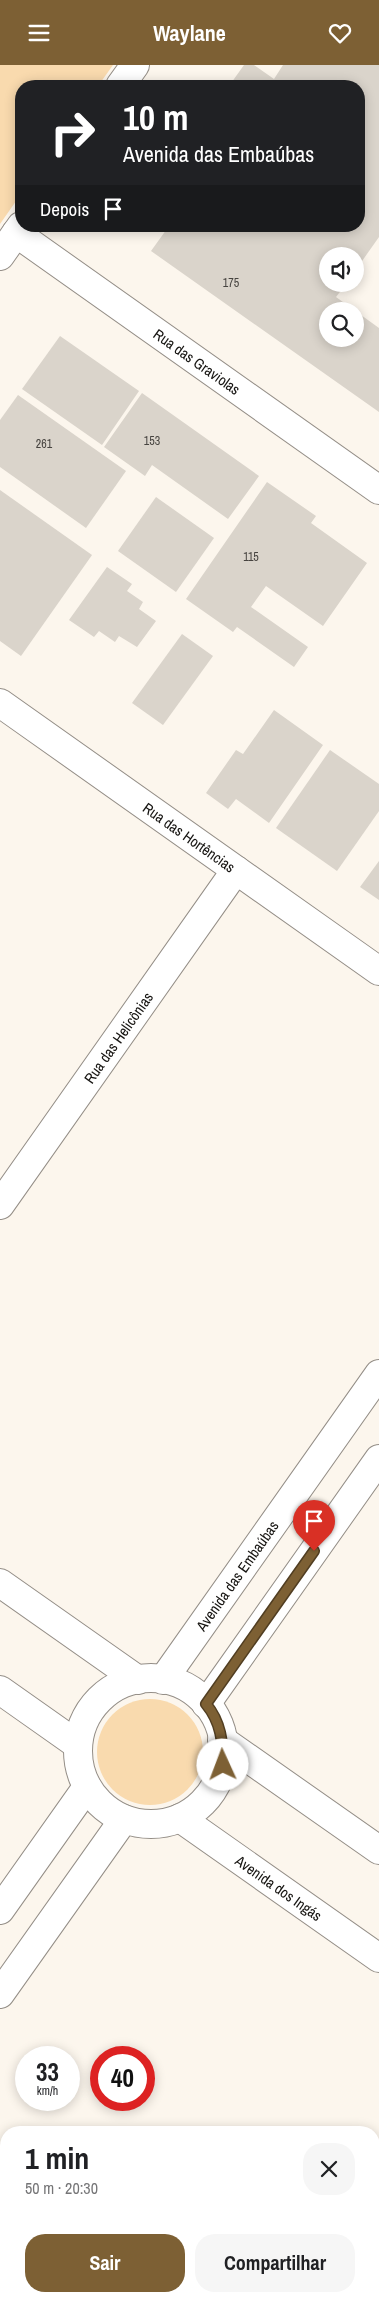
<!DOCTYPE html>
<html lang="pt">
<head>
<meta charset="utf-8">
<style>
  body { margin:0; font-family:"Archivo Narrow",sans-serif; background:#f6f6f6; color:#202124; height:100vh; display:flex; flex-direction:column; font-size:19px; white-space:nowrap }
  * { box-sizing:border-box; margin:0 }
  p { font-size:16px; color:#757577 }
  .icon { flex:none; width:28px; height:28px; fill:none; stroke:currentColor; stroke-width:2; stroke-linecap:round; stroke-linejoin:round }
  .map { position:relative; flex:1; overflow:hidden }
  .side { position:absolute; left:0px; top:2061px; width:380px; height:176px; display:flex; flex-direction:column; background:#fff; border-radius:20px 20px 0 0; box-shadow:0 2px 12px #0003 }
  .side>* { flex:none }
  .hud { position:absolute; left:15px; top:15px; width:350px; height:152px; border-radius:20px; box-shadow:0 2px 12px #0003; background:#202124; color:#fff; overflow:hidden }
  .tools { position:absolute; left:319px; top:182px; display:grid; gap:10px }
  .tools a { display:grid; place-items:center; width:45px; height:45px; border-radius:50%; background:#fff; box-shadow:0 2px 12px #0003; font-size:25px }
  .speed { position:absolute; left:15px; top:1981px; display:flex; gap:10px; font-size:25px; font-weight:700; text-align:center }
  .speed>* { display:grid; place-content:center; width:65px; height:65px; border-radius:50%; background:#fff; box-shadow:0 2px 12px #0003; line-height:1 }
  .speed small { font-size:12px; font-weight:400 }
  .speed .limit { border:8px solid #d22; background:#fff; color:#111 }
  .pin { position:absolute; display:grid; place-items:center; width:42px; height:42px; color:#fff; margin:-51px -21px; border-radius:50% 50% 50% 0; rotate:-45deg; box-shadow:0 0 5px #0007 }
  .pin .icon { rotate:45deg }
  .me { position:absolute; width:55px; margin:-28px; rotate:358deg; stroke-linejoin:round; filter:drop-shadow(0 0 4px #0008) }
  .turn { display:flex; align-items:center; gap:18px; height:105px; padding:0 25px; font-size:22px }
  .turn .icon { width:65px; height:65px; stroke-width:2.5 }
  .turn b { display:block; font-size:35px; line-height:42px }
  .then { display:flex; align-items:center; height:48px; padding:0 25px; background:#0003; gap:10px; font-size:19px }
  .round { display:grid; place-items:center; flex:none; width:52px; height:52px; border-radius:20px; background:#f6f6f6 }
  .headline { display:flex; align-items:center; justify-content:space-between; height:85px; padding:0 25px }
  h1 { font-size:30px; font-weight:700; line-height:38px }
  .action { display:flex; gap:10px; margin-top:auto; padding:10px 25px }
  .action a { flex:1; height:58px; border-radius:20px; background:#7d6034; color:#fff; font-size:20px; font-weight:700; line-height:58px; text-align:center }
  .action a+a { background:#f6f6f6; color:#202124 }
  header { display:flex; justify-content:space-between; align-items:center; height:65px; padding:0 25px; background:#7d6034; color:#fff; font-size:22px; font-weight:700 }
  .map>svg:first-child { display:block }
  .green { fill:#f9daae }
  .building { fill:#dad4cb; fill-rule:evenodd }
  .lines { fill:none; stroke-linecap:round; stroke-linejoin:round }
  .minor-casing { stroke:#948e87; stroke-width:30 }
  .tertiary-casing { stroke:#948e87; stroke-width:30 }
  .secondary-casing { stroke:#948e87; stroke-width:30 }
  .minor { stroke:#fff; stroke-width:28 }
  .tertiary { stroke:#fff; stroke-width:28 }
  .secondary { stroke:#fff; stroke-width:28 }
  .route-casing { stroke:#513e22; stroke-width:12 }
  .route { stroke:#7d6034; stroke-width:9 }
  .labels { text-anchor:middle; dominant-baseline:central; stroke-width:4.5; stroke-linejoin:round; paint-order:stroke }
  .number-label { font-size:12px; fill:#474440 }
  .street-label { font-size:15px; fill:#161411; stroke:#fff }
</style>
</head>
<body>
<header><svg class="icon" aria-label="menu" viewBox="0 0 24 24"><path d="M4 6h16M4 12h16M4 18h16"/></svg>Waylane<svg class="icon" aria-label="heart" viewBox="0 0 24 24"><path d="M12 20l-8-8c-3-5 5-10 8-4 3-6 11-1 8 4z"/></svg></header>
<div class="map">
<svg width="379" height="2237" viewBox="0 0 379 2237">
  <rect width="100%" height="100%" fill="#fcf6ed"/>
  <g class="green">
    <polygon points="0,0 113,0 98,21 21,21 21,129 0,159"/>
    <circle cx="150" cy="1687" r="53"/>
  </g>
  <g class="building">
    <path d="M 244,0 L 254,0 L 274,14 L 283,0 L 379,0 L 379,172 L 355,206 L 355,191 L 328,191 L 328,219 L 346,219 L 336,232 L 379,263 L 379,347 L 151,186 L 169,161 L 359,161 L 359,21 L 229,21 ZM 328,246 L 355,246 L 355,274 L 328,274 Z"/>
    <polygon points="60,271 139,326 102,380 22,324"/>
    <polygon points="142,328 259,411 228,454 152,400 145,411 104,382"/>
    <polygon points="18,330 126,406 86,463 0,402 0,355"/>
    <polygon points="267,417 316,451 311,458 367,498 323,561 266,521 251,542 308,582 294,602 237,562 233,567 186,534"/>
    <polygon points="0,425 92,490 21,591 0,576"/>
    <polygon points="156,432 214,473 176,527 118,486"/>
    <polygon points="107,502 132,519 127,526 143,537 139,544 156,556 137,582 119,571 115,577 99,566 94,572 69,555"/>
    <polygon points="182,569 213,591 163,660 132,638"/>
    <polygon points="274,645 323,680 269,758 236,734 228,744 206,728 236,685 243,689"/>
    <polygon points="330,685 379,719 379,746 337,806 276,763"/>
    <polygon points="379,796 379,835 360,822"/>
  </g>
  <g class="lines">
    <defs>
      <g id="minor">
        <path id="s1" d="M 16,168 L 379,425"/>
        <path id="s2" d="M 0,638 L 379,906"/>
        <path id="s3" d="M 0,1140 L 236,805"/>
      </g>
      <g id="tertiary">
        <polyline points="0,1518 138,1615"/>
        <circle cx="151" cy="1686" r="73"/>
        <path id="s4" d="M 163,1615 L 379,1309"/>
        <polyline points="0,1625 78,1680"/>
        <polyline points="206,1639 379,1394"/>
        <polyline points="222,1675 379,1785"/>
        <path id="s5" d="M 180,1753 L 379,1893"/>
        <polyline points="0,1845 87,1722"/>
        <polyline points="0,1929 124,1754"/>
      </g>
      <g id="secondary">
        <polyline points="120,21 135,0"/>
        <polyline points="0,191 21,161"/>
      </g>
    </defs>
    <use href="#minor" class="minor-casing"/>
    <use href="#tertiary" class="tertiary-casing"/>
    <use href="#secondary" class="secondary-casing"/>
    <use href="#minor" class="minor"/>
    <use href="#tertiary" class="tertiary"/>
    <use href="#secondary" class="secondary"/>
  </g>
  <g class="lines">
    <defs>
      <path id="route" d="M 223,1700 C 223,1677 221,1657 206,1639 L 314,1486"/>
    </defs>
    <use href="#route" class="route-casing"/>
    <use href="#route" class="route"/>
  </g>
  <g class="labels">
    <g class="number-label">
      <text x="231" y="218">175</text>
      <text x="152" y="376">153</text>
      <text x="44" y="379">261</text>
      <text x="251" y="492">115</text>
    </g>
    <g class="street-label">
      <text stroke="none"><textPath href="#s1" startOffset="222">Rua das Graviolas</textPath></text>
      <text stroke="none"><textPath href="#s2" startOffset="232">Rua das Hortências</textPath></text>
      <text stroke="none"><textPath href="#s3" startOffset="205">Rua das Helicônias</textPath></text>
      <text stroke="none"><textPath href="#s4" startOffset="128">Avenida das Embaúbas</textPath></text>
      <text stroke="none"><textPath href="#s5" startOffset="121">Avenida dos Ingás</textPath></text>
    </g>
  </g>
</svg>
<div class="tools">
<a><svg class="icon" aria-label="sound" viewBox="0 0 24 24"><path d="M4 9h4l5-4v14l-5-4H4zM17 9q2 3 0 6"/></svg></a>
<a><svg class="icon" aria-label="search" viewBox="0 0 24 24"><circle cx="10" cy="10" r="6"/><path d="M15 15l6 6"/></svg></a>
</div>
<div class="speed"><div>33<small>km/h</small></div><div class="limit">40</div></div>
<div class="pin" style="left:314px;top:1486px;background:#d93025"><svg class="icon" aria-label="arrive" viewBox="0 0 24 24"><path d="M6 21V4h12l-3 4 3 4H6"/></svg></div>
<svg class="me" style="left:223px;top:1700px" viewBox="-20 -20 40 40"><circle r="19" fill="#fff"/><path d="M0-13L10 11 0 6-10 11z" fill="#7d6034"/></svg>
<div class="hud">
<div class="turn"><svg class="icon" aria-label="right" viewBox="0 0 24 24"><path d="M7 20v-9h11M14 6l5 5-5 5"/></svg><div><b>10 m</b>Avenida das Embaúbas</div></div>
<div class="then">Depois<svg class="icon" aria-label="arrive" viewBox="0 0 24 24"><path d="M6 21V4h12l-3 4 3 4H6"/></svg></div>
</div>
<section class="side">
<div class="headline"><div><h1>1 min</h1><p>50 m · 20:30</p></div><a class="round"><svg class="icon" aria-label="close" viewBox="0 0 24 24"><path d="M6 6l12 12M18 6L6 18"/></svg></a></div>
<div class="action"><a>Sair</a><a>Compartilhar</a></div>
</section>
</div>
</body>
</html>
